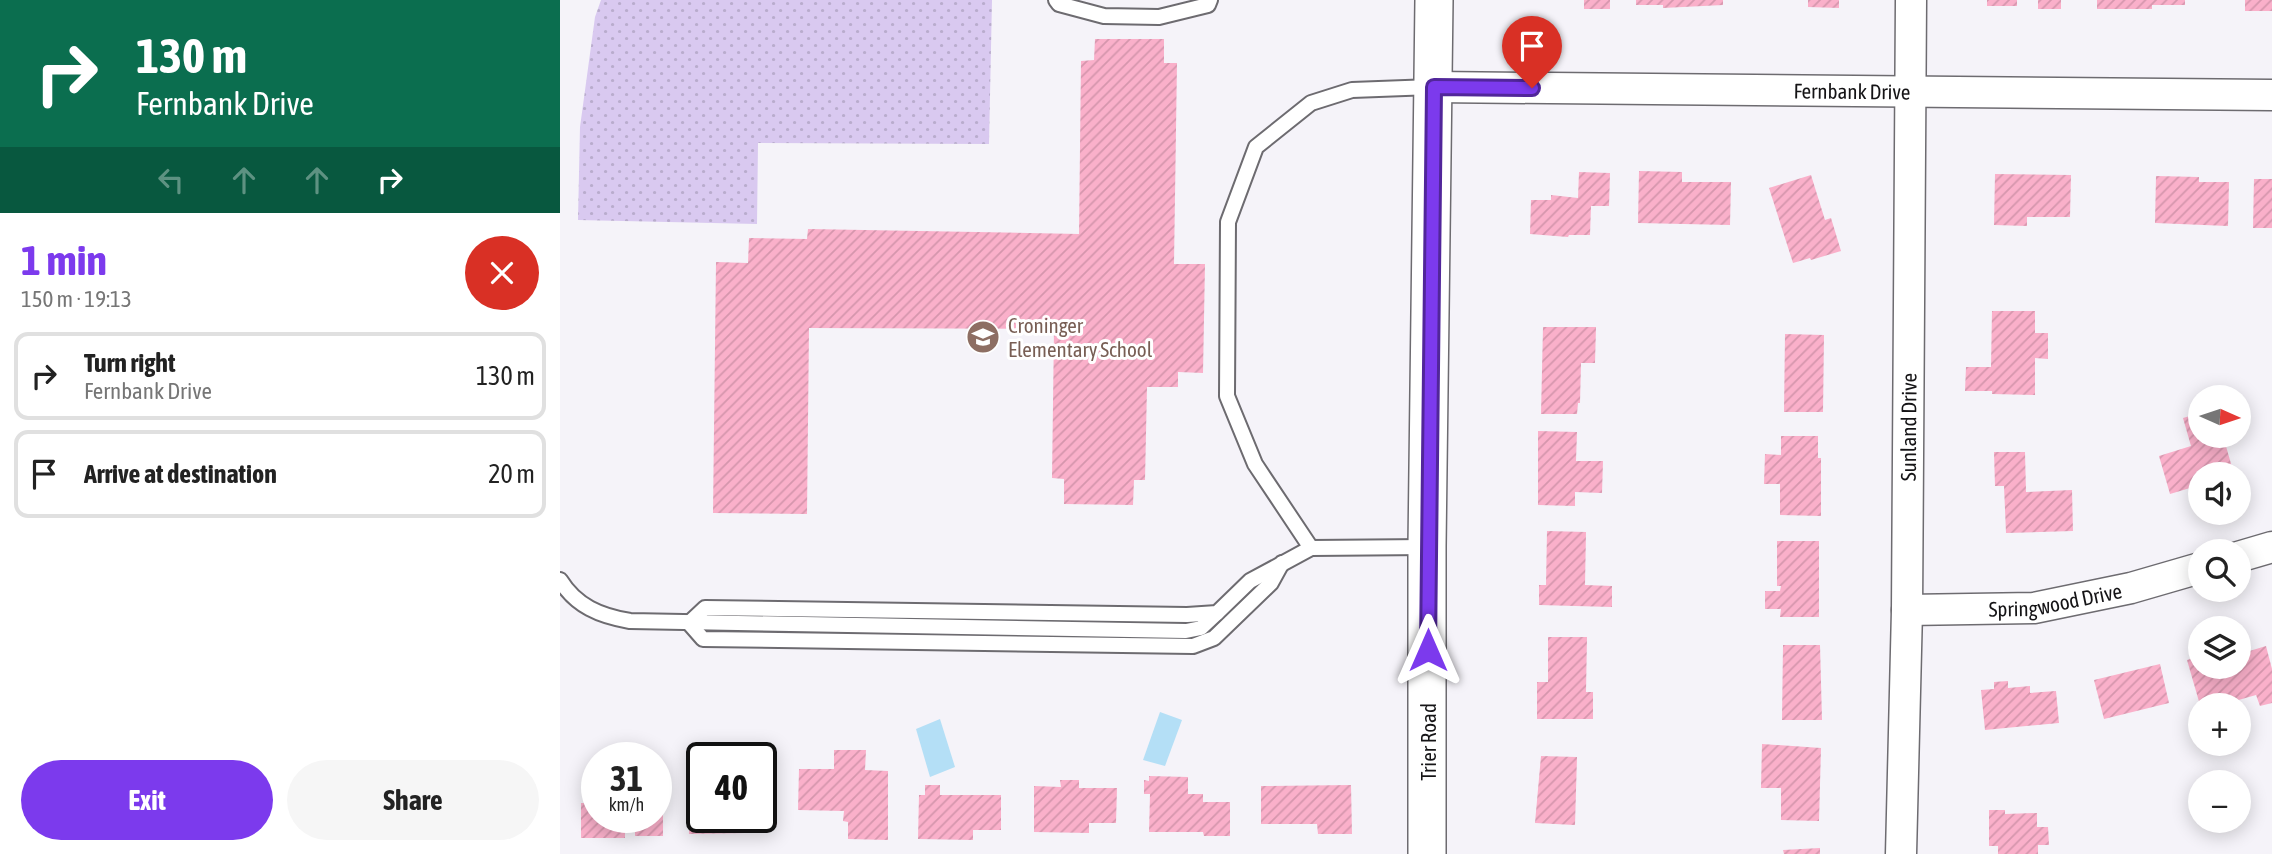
<!DOCTYPE html>
<html lang="en">
<head>
<meta charset="utf-8">
<style>
  body { margin:0; font-family:"Asap Condensed",sans-serif; background:#f6f6f6; color:#222; height:100vh; display:flex; flex-direction:column; font-size:26px; white-space:nowrap }
  * { box-sizing:border-box; margin:0 }
  p { font-size:23px; color:#767676 }
  .icon { flex:none; width:38px; height:38px; fill:none; stroke:currentColor; stroke-width:2; stroke-linecap:round; stroke-linejoin:round }
  .map { position:relative; flex:1; overflow:hidden }
  .side { display:flex; flex-direction:column; background:#fff; width:560px }
  .side>* { flex:none }
  .banner { background:#0b6e4f; color:#fff; overflow:hidden }
  .needle { width:46px; rotate:93deg }
  .controls { position:absolute; left:1628px; top:385px; display:grid; gap:14px }
  .controls a { display:grid; place-items:center; width:63px; height:63px; border-radius:50%; background:#fff; box-shadow:0 4px 18px #0003; font-size:35px }
  .speed { position:absolute; left:21px; top:742px; display:flex; gap:14px; font-size:35px; font-weight:700; text-align:center }
  .speed>* { display:grid; place-content:center; width:91px; height:91px; border-radius:50%; background:#fff; box-shadow:0 4px 18px #0003; line-height:1 }
  .speed small { font-size:18px; font-weight:400 }
  .speed .limit { border:4px solid #111; border-radius:10px; background:#fff; color:#111 }
  .pin { position:absolute; display:grid; place-items:center; width:60px; height:60px; color:#fff; margin:-72px -30px; border-radius:50% 50% 50% 0; rotate:-45deg; box-shadow:0 0 7px #0007 }
  .pin .icon { rotate:45deg }
  .me { position:absolute; width:77px; margin:-38px; rotate:0deg; stroke-linejoin:round; filter:drop-shadow(0 0 5px #0008) }
  .turn { display:flex; align-items:center; gap:24px; height:147px; padding:0 21px; font-size:32px }
  .turn .icon { width:91px; height:91px; stroke-width:2.5 }
  .turn b { display:block; font-size:49px; line-height:60px }
  .lanes { display:flex; align-items:center; height:66px; padding:0 21px; background:#0003; justify-content:center; gap:35px; direction:ltr }
  .lanes .off { opacity:.35 }
  .round { display:grid; place-items:center; flex:none; width:74px; height:74px; border-radius:37px; background:#f6f6f6 }
  .overview { display:flex; align-items:center; justify-content:space-between; height:119px; padding:0 21px }
  h1 { font-size:42px; font-weight:700; line-height:52px; color:#7c3aed }
  .primary-button { display:flex; gap:14px; margin-top:auto; padding:14px 21px }
  .primary-button a { flex:1; height:80px; border-radius:42px; background:#7c3aed; color:#fff; font-size:28px; font-weight:700; line-height:80px; text-align:center }
  .primary-button a+a { background:#f6f6f6; color:#222 }
  ul { padding:0; list-style:none }
  li { display:flex; align-items:center; gap:21px; height:88px; margin:0 14px 10px; padding:0 7px; border:4px solid #e0e0e0; border-radius:14px }
  li div { flex:1 }
  li b { display:block; font-size:26px }
  li em { font-style:normal }
  main { display:flex; flex:1; min-height:0 }
  .map>svg:first-child { display:block }
  .green { fill:url(#green-dots) }
  .water { fill:#b4dff6 }
  .building { fill:url(#building-hatch) }
  .lines { fill:none; stroke-linecap:round; stroke-linejoin:round }
  .service-casing { stroke:#6d6b70; stroke-width:18 }
  .minor-casing { stroke:#6d6b70; stroke-width:33 }
  .tertiary-casing { stroke:#6d6b70; stroke-width:40 }
  .service { stroke:#fff; stroke-width:14 }
  .minor { stroke:#fff; stroke-width:30 }
  .tertiary { stroke:#fff; stroke-width:37 }
  .route-casing { stroke:#51269a; stroke-width:18 }
  .route { stroke:#7c3aed; stroke-width:12 }
  .labels { text-anchor:middle; dominant-baseline:central; stroke-width:6; stroke-linejoin:round; paint-order:stroke }
  .street-label { font-size:21px; fill:#151416; stroke:#fff }
  .education-label { font-size:21px; fill:#785e54; stroke:#fff; text-anchor:start }
</style>
</head>
<body>
<main>
<section class="side">
<div class="banner">
<div class="turn"><svg class="icon" aria-label="right" viewBox="0 0 24 24"><path d="M7 20v-9h11M14 6l5 5-5 5"/></svg><div><b>130 m</b>Fernbank Drive</div></div>
<div class="lanes"><svg class="icon off" aria-label="left" viewBox="0 0 24 24"><path d="M17 20v-9H6M10 6l-5 5 5 5"/></svg><svg class="icon off" aria-label="ahead" viewBox="0 0 24 24"><path d="M12 20V5M6 11l6-6 6 6"/></svg><svg class="icon off" aria-label="ahead" viewBox="0 0 24 24"><path d="M12 20V5M6 11l6-6 6 6"/></svg><svg class="icon" aria-label="right" viewBox="0 0 24 24"><path d="M7 20v-9h11M14 6l5 5-5 5"/></svg></div>
</div>
<div class="overview"><div><h1>1 min</h1><p>150 m · 19:13</p></div><a class="round" style="background:#d93025;color:#fff"><svg class="icon" aria-label="close" viewBox="0 0 24 24"><path d="M6 6l12 12M18 6L6 18"/></svg></a></div>
<ul>
<li><svg class="icon" aria-label="right" viewBox="0 0 24 24"><path d="M7 20v-9h11M14 6l5 5-5 5"/></svg><div><b>Turn right</b><p>Fernbank Drive</p></div><em>130 m</em></li>
<li><svg class="icon" aria-label="arrive" viewBox="0 0 24 24"><path d="M6 21V4h12l-3 4 3 4H6"/></svg><div><b>Arrive at destination</b></div><em>20 m</em></li>
</ul>
<div class="primary-button"><a>Exit</a><a>Share</a></div>
</section>
<div class="map">
<svg width="1712" height="854" viewBox="0 0 1712 854">
  <defs>
    <pattern id="green-dots" width="8" height="8" patternUnits="userSpaceOnUse" patternTransform="scale(1.75)"><rect width="8" height="8" fill="#d9c9f0"/><path d="M2 2h.1M6 6h.1" fill="none" stroke="#b9accd" stroke-width="1.8" stroke-linecap="round"/></pattern>
    <pattern id="building-hatch" width="6" height="6" patternUnits="userSpaceOnUse" patternTransform="scale(1.75)"><rect width="6" height="6" fill="#fab0ca"/><path d="M-1 1l2-2M0 6l6-6M5 7l2-2" fill="none" stroke="#d596ad"/></pattern>
  </defs>
  <rect width="100%" height="100%" fill="#f5f3f9"/>
  <polygon class="green" points="41,0 432,0 429,144 198,143 197,224 18,220 20,127 35,17"/>
  <g class="water">
    <polygon points="600,712 622,720 605,766 583,760"/>
    <polygon points="380,719 395,767 370,777 356,729"/>
  </g>
  <g class="building">
    <rect x="1024" y="0" width="26" height="9"/>
    <polygon points="1076,0 1163,0 1163,5 1103,8 1103,5 1076,5"/>
    <polygon points="1248,0 1279,0 1279,8 1248,7"/>
    <rect x="1427" y="0" width="30" height="6"/>
    <rect x="1478" y="0" width="23" height="9"/>
    <polygon points="1537,0 1625,0 1625,5 1592,5 1592,9 1537,9"/>
    <rect x="1685" y="0" width="27" height="11"/>
    <polygon points="535,39 604,39 604,63 617,63 614,264 645,264 643,373 618,372 618,387 587,387 585,480 574,480 573,505 504,504 504,479 492,478 494,329 249,328 247,514 153,513 156,262 188,263 189,238 247,239 248,229 519,234 521,61 534,60"/>
    <polygon points="1079,171 1122,172 1122,182 1171,182 1170,225 1078,223"/>
    <polygon points="1019,172 1050,173 1049,206 1031,206 1030,235 1009,235 1008,237 970,234 971,200 991,200 991,195 1018,198"/>
    <polygon points="1435,174 1511,175 1510,217 1467,217 1467,226 1434,225"/>
    <polygon points="1251,175 1265,220 1271,218 1281,251 1251,260 1250,258 1233,263 1209,188"/>
    <polygon points="1596,176 1639,177 1639,182 1669,182 1668,226 1595,223"/>
    <polygon points="1694,179 1712,179 1712,228 1693,228"/>
    <polygon points="1432,311 1475,311 1475,333 1488,333 1488,359 1475,358 1475,395 1432,394 1432,391 1405,391 1406,367 1431,367"/>
    <polygon points="983,327 1036,327 1035,363 1021,363 1020,403 1018,403 1017,414 981,414"/>
    <polygon points="1225,334 1264,335 1263,412 1224,412"/>
    <polygon points="1640,413 1640,436 1663,436 1674,474 1640,474 1640,485 1610,494 1599,456 1631,446 1623,418"/>
    <polygon points="978,431 1017,432 1016,461 1043,461 1042,493 1015,492 1015,506 978,505"/>
    <polygon points="1221,436 1258,436 1258,458 1261,458 1261,516 1220,515 1220,484 1204,484 1205,454 1221,455"/>
    <polygon points="1434,452 1465,452 1466,492 1512,490 1513,531 1446,533 1444,486 1435,486"/>
    <polygon points="987,531 1026,532 1025,585 1052,586 1052,607 979,605 979,585 986,585"/>
    <polygon points="1217,541 1259,541 1259,617 1220,617 1221,609 1205,609 1205,591 1220,591 1221,586 1217,586"/>
    <polygon points="988,637 1027,637 1026,692 1033,692 1033,719 977,719 977,682 988,682"/>
    <polygon points="1223,645 1260,645 1262,720 1222,720"/>
    <polygon points="1706,646 1712,669 1712,703 1700,706 1696,695 1661,705 1640,705 1627,660 1640,656 1640,667 1678,667 1678,662 1684,661 1683,653"/>
    <polygon points="1600,664 1609,703 1544,719 1534,680"/>
    <polygon points="1448,681 1448,688 1470,686 1470,693 1496,691 1499,723 1425,730 1421,690 1434,689 1434,682"/>
    <polygon points="1202,744 1261,748 1259,821 1221,820 1221,788 1201,788"/>
    <polygon points="274,750 306,750 305,770 328,771 328,840 288,839 288,822 283,821 284,811 238,810 239,769 274,769"/>
    <polygon points="981,756 1017,757 1015,825 975,823"/>
    <polygon points="589,776 628,777 628,794 643,794 643,802 670,802 670,836 644,836 643,832 589,832 590,794 584,794 584,780 589,781"/>
    <polygon points="500,780 519,780 519,788 557,788 556,823 529,823 529,833 474,832 474,786 501,787"/>
    <polygon points="365,785 380,785 380,795 441,795 441,830 413,830 413,840 358,839 359,795 365,795"/>
    <polygon points="791,785 792,834 758,834 757,824 701,824 701,786"/>
    <polygon points="142,792 142,817 201,817 201,793 216,792 217,825 187,825 186,833 129,834 130,793"/>
    <polygon points="96,801 103,801 103,836 75,836 75,830 65,830 65,838 21,838 21,803 37,803 37,817 96,817"/>
    <polygon points="1429,810 1445,810 1445,814 1477,813 1477,827 1488,827 1489,845 1478,845 1478,854 1438,854 1438,846 1429,846"/>
    <polygon points="1260,848 1260,854 1224,854 1223,850"/>
  </g>
  <g class="lines">
    <defs>
      <g id="service">
        <polyline points="496,0 499,4 544,16 599,17 648,5 650,0"/>
        <polyline points="751,548 695,464 667,396 668,222 696,147 751,103 792,90 872,87"/>
        <path d="M 0,580 C 16,606 40,616 70,621 L 626,631 L 641,628 L 657,613"/>
        <polyline points="129,623 145,608 627,615 657,613 690,581 751,548 867,547"/>
        <polyline points="129,623 143,639 633,646 654,638 711,583 722,563"/>
      </g>
      <g id="minor">
        <path id="s1" d="M 874,87 L 1712,95"/>
        <polyline points="1678,557 1712,547"/>
        <path id="s2" d="M 1347,610 L 1474,608 L 1571,588 L 1640,568"/>
        <path id="s3" d="M 1341,854 L 1347,610 L 1351,0"/>
      </g>
      <polyline id="tertiary" points="867,854 867,546 874,0"/>
    </defs>
    <use href="#service" class="service-casing"/>
    <use href="#minor" class="minor-casing"/>
    <use href="#tertiary" class="tertiary-casing"/>
    <use href="#service" class="service"/>
    <use href="#minor" class="minor"/>
    <use href="#tertiary" class="tertiary"/>
  </g>
  <g class="lines">
    <defs>
      <polyline id="route" points="868,650 874,87 972,88"/>
    </defs>
    <use href="#route" class="route-casing"/>
    <use href="#route" class="route"/>
  </g>
  <defs>
    <symbol id="school-disc" viewBox="-11 -11 22 22"><circle r="9.5" fill="#8d6e63" stroke="#fff"/><path d="M0-5L7-2L0 1L-7-2ZM-4 1L0 2.5L4 1V4Q0 6-4 4Z" fill="#fff"/></symbol>
  </defs>
  <g fill-rule="evenodd">
    <use href="#school-disc" x="404" y="318" width="38" height="38"/>
  </g>
  <g class="labels">
    <g class="street-label">
      <text stroke="none"><textPath href="#s1" startOffset="418">Fernbank Drive</textPath></text>
      <text stroke="none"><textPath href="#s3" startOffset="427">Sunland Drive</textPath></text>
      <text stroke="none"><textPath href="#s2" startOffset="149">Springwood Drive</textPath></text>
      <text transform="translate(868 742) rotate(-90)">Trier Road</text>
    </g>
    <g class="education-label">
      <text x="448" y="325">Croninger<tspan x="448" dy="24">Elementary School</tspan></text>
    </g>
  </g>
</svg>
<div class="controls">
<a><svg class="needle" viewBox="-14 -14 28 28"><path d="M0-13l5 13h-10z" fill="#e53935"/><path d="M0 13l5-13h-10z" fill="#767676"/></svg></a>
<a><svg class="icon" aria-label="sound" viewBox="0 0 24 24"><path d="M4 9h4l5-4v14l-5-4H4zM17 9q2 3 0 6"/></svg></a>
<a><svg class="icon" aria-label="search" viewBox="0 0 24 24"><circle cx="10" cy="10" r="6"/><path d="M15 15l6 6"/></svg></a>
<a><svg class="icon" aria-label="layers" viewBox="0 0 24 24"><path d="M12 4l9 5-9 5-9-5zM3 14l9 5 9-5"/></svg></a>
<a>+</a>
<a>−</a>
</div>
<div class="speed"><div>31<small>km/h</small></div><div class="limit">40</div></div>
<div class="pin" style="left:972px;top:88px;background:#d93025"><svg class="icon" aria-label="arrive" viewBox="0 0 24 24"><path d="M6 21V4h12l-3 4 3 4H6"/></svg></div>
<svg class="me" style="left:868px;top:650px" viewBox="-20 -20 40 40"><path d="M0-17L14 15 0 8-14 15z" fill="#7c3aed" stroke="#fff" stroke-width="4"/></svg>
</div>
</main>
</body>
</html>
